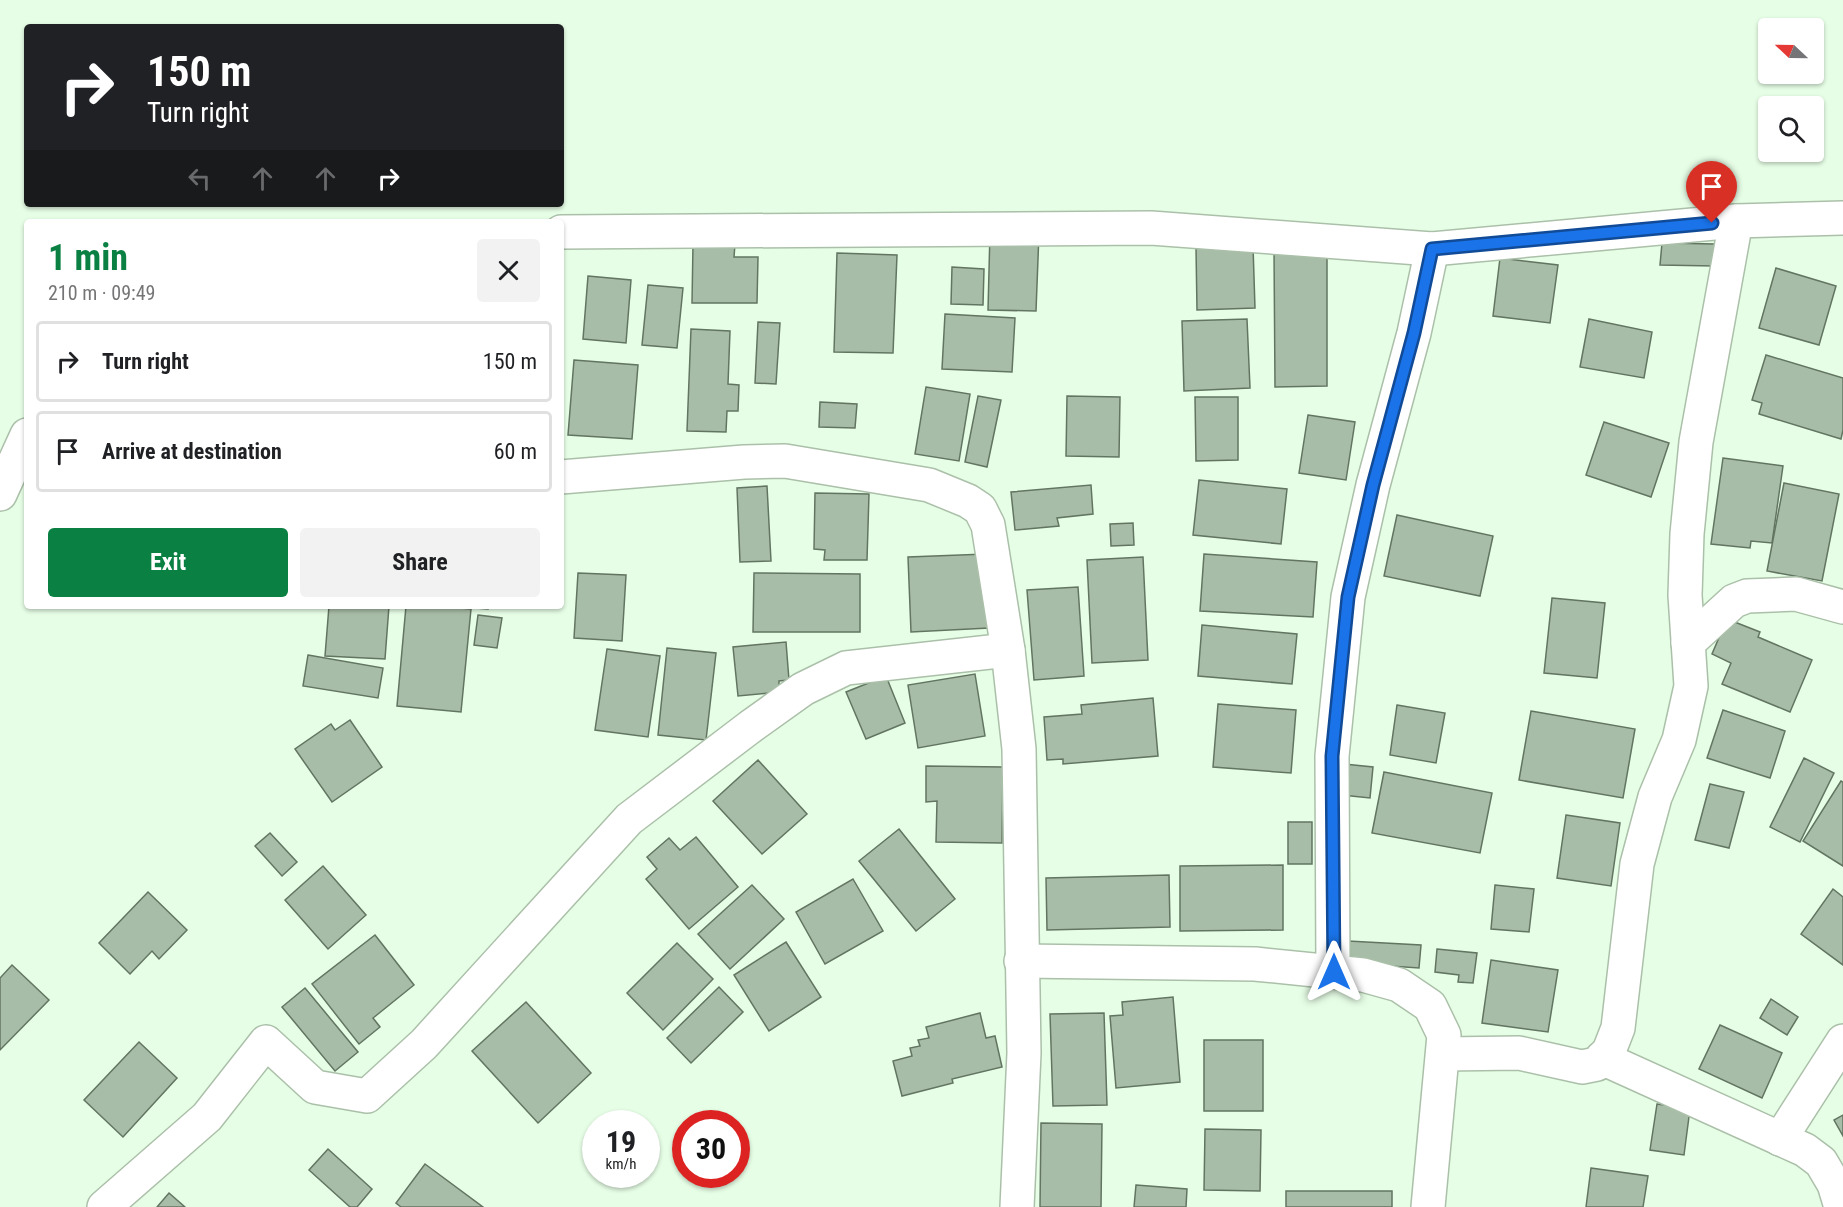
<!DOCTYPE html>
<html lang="en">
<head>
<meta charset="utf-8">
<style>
  body { margin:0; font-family:"Roboto Condensed",sans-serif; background:#f2f2f2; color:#202124; height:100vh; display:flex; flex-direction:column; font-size:22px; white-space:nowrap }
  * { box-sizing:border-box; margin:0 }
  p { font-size:20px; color:#757577 }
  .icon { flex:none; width:33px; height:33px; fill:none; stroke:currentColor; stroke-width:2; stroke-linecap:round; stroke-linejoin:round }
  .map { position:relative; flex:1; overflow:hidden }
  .panel { position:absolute; left:24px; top:219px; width:540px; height:390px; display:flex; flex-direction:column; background:#fff; border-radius:6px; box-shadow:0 2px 4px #0004 }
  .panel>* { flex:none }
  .guide { position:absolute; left:24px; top:24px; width:540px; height:183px; border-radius:6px; box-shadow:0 2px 4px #0004; background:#202124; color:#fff; overflow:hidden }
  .needle { width:39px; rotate:292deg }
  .fabs { position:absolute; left:1758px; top:18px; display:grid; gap:12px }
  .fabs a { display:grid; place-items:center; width:66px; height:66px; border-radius:6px; background:#fff; box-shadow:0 2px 4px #0004; font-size:30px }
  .speed { position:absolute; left:582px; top:1110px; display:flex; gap:12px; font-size:30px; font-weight:700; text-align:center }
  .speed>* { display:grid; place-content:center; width:78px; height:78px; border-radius:50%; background:#fff; box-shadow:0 2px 4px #0004; line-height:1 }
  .speed small { font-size:15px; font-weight:400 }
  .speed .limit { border:9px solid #d22; background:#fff; color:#111 }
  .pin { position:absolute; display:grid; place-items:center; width:51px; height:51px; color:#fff; margin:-62px -26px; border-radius:50% 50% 50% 0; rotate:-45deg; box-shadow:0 0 6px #0007 }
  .pin .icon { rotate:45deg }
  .me { position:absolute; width:66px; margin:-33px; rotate:0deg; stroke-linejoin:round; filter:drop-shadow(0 0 4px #0008) }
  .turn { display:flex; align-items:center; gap:21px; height:126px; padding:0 24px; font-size:27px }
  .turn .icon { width:78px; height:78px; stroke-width:2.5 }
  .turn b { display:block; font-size:42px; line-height:51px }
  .lanes { display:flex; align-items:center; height:57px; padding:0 24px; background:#0003; justify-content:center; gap:30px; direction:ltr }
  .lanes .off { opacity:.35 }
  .round { display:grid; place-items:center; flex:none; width:63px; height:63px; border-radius:6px; background:#f2f2f2 }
  .summary { display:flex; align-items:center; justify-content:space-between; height:102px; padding:0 24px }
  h1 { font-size:36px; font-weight:700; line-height:45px; color:#0b8043 }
  .primary-button { display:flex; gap:12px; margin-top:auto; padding:12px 24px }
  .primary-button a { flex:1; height:69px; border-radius:6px; background:#0b8043; color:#fff; font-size:24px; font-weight:700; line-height:69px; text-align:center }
  .primary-button a+a { background:#f2f2f2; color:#202124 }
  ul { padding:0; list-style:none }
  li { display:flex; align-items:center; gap:18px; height:81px; margin:0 12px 9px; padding:0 12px; border:3px solid #e0e0e0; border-radius:6px }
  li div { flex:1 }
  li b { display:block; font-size:22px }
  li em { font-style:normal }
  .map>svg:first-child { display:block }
  .building { fill:#a8bda7; stroke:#627561; stroke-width:1.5 }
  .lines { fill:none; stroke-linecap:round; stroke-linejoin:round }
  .minor-casing { stroke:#abc0a9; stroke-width:36 }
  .minor { stroke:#fff; stroke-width:33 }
  .route-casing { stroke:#114b97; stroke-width:15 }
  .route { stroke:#1a73e8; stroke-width:10 }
</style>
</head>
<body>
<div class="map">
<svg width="1843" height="1207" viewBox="0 0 1843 1207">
  <rect width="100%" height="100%" fill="#e7fee6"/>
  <g class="building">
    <polygon points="990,232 1039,233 1036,311 988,310"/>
    <polygon points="1662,243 1715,244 1714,266 1660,265"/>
    <polygon points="693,244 735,244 734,257 758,257 757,303 692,303"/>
    <polygon points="1253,246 1255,308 1197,310 1196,248"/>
    <polygon points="1274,250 1327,250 1327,386 1275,387"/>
    <polygon points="837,253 897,255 893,353 834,352"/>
    <polygon points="1500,258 1558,265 1550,323 1493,316"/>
    <polygon points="952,267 984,269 983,305 951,304"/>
    <polygon points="1776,268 1836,286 1819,345 1759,328"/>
    <polygon points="588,276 631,280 626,343 583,339"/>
    <polygon points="648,285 683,288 677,348 642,345"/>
    <polygon points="945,314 1015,318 1012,372 942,369"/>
    <polygon points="1247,319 1250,388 1184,391 1182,321"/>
    <polygon points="1589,319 1652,332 1644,378 1580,367"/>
    <polygon points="758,322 780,323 776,384 755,383"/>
    <polygon points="691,329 730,331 728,384 739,385 738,411 727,411 726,432 687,431"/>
    <polygon points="1766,355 1843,378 1843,430 1841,439 1759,414 1762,403 1752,400"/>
    <polygon points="574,360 638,365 632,439 568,435"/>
    <polygon points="926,387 970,394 959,461 915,454"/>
    <polygon points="978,396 1001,400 987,467 965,462"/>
    <polygon points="1067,396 1120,397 1119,457 1066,456"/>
    <polygon points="1195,397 1238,397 1238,460 1196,461"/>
    <polygon points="820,402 857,404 855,428 819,427"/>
    <polygon points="1308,415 1355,422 1346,480 1299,473"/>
    <polygon points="1604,422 1669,443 1651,497 1586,475"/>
    <polygon points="1723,458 1783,466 1772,543 1751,541 1750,548 1711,544"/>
    <polygon points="1199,480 1287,489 1281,544 1193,535"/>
    <polygon points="1784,483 1839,494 1822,581 1767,571"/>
    <polygon points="1091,485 1093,514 1057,518 1059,526 1015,530 1011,492"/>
    <polygon points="767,486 771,561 740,562 737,488"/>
    <polygon points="815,493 869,494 867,560 824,560 825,550 814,549"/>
    <polygon points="1397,515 1493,536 1480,596 1384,576"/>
    <polygon points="1133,523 1134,545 1111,546 1110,524"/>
    <polygon points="986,554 989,628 911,632 908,557"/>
    <polygon points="1204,554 1317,562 1313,617 1200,611"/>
    <polygon points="1143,557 1148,660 1092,663 1087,560"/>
    <polygon points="578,573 626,575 622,641 574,638"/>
    <polygon points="754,573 860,574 860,632 753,632"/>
    <polygon points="1078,587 1084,676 1034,680 1027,590"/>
    <polygon points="1552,598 1605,603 1597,678 1544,673"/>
    <polygon points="329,606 389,606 385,659 325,656"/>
    <polygon points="406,606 438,606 471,609 461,712 397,706"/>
    <polygon points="447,606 488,606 488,609"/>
    <polygon points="478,615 502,618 497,648 474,645"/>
    <polygon points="1727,619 1760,632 1758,637 1812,660 1790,712 1722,684 1731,663 1712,654"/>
    <polygon points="1202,625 1297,634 1292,684 1198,676"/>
    <polygon points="786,642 789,680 779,681 779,692 738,696 733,647"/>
    <polygon points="667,648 716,653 706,740 658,735"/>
    <polygon points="607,649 660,656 648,737 595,730"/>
    <polygon points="308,655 383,668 378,698 303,686"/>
    <polygon points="975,674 985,736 918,748 908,685"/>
    <polygon points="886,676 905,723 866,739 846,692"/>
    <polygon points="1153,698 1158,756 1063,764 1063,759 1047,760 1044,717 1082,714 1081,705"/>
    <polygon points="1218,704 1296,710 1291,773 1213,767"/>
    <polygon points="1397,705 1445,713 1436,763 1390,755"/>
    <polygon points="1723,710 1785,731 1770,778 1707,758"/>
    <polygon points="1531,711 1635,729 1623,798 1519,780"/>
    <polygon points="350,720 382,767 332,802 295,749 331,724 335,730"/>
    <polygon points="1804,758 1834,773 1800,842 1770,827"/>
    <polygon points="758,760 807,814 762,854 713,801"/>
    <polygon points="1344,764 1373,767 1370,798 1342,795"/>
    <polygon points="926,766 1003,767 1002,843 936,842 937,801 926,802"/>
    <polygon points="1384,772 1492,793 1480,853 1372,833"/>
    <polygon points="1841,781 1843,782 1843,866 1803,841"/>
    <polygon points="1710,784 1744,792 1729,848 1695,840"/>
    <polygon points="1566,815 1620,823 1611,886 1557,878"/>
    <rect x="1288" y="822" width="24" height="42"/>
    <polygon points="899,829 955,899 916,931 859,861"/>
    <polygon points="270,833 297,862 282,876 255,846"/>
    <polygon points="696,837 738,887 689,929 646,879 657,869 647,857 669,838 680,850"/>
    <polygon points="1283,865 1283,930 1180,931 1180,866"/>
    <polygon points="323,866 366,915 328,949 285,900"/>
    <polygon points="1169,875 1170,927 1047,930 1046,878"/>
    <polygon points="853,879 883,931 825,964 796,912"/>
    <polygon points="752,885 784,919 730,969 698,934"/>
    <polygon points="1495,885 1534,889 1529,932 1491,929"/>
    <polygon points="1833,889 1843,897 1843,965 1801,934"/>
    <polygon points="148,892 187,930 159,959 152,951 130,974 99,943"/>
    <polygon points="375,935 414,985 373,1018 380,1027 359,1044 312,984"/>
    <polygon points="1348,941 1421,945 1419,968 1347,963"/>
    <polygon points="786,942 821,997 769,1031 734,975"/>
    <polygon points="677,943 713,979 663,1030 627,993"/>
    <polygon points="1437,949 1477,953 1473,983 1458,982 1459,975 1435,972"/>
    <polygon points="1491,960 1558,970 1548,1032 1482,1023"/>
    <polygon points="12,965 49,1000 0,1050 0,978"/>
    <polygon points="719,987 743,1012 691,1063 667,1038"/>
    <polygon points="305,988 358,1052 335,1071 282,1007"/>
    <polygon points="1173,997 1180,1082 1116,1088 1110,1016 1123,1015 1122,1002"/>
    <polygon points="1771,999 1798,1017 1787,1035 1760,1018"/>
    <polygon points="526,1002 591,1073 538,1123 472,1051"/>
    <polygon points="980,1013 986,1038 995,1036 1002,1067 952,1079 953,1083 902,1096 893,1061 912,1056 910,1048 920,1046 918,1040 929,1038 926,1027"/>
    <polygon points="1104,1013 1107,1105 1053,1106 1050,1014"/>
    <polygon points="1720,1025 1782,1053 1762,1098 1699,1069"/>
    <rect x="1204" y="1040" width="59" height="71"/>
    <polygon points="139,1042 177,1078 123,1137 84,1100"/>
    <polygon points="1657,1104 1690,1109 1684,1155 1650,1150"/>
    <polygon points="1843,1115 1843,1136 1834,1120"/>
    <polygon points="1041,1123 1102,1124 1101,1207 1040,1207"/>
    <polygon points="1205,1129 1261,1130 1260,1191 1204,1190"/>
    <polygon points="328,1149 372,1189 357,1207 350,1207 309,1170"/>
    <polygon points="425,1164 483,1207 401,1207 396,1203"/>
    <polygon points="1591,1168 1648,1176 1643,1207 1586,1207"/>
    <polygon points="1136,1185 1187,1189 1186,1207 1134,1207"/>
    <rect x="1286" y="1191" width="106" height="16"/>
    <polygon points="169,1193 185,1207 157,1207"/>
  </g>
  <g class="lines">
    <defs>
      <g id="minor">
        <polyline points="561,232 1151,228 1432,249 1736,221 1843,218"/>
        <polyline points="561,477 744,462 785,461 929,485 968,501 980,509 988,525 1008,650 1019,749 1024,1053 1017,1207"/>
        <polyline points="0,494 27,435"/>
        <polyline points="1688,643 1734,601 1747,596 1796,594 1843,607"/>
        <polyline points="1021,961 1255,964 1363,975 1399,985 1430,1006 1444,1035 1428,1207"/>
        <polyline points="1333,972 1332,756 1348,597 1373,485 1414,333 1432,249"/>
        <polyline points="1443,1054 1519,1053 1582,1067 1597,1064 1609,1051 1618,1028 1637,864 1655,797 1679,740 1691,686 1685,595 1687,534 1696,442 1736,221"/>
        <polyline points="1602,1058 1805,1150 1821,1162 1834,1184 1841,1207"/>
        <polyline points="1780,1139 1843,1041"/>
        <polyline points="104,1207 207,1117 266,1042 315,1087 367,1096 424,1044 629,819 750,727 803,689 846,668 1008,650"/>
      </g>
    </defs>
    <use href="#minor" class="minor-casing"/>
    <use href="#minor" class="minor"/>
  </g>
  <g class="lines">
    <defs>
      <polyline id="route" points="1334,972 1332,756 1348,597 1373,485 1414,333 1432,249 1712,223"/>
    </defs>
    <use href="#route" class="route-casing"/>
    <use href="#route" class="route"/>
  </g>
</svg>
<div class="fabs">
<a><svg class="needle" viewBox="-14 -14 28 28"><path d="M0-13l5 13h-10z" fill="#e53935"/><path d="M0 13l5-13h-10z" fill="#757577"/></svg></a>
<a><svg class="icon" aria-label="search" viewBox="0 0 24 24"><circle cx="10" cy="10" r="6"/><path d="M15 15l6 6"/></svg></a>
</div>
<div class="speed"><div>19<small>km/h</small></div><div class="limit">30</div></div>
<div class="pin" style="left:1712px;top:223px;background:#d93025"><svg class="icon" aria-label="arrive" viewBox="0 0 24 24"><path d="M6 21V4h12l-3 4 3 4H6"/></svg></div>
<svg class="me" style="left:1334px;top:972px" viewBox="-20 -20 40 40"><path d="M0-17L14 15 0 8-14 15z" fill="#1a73e8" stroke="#fff" stroke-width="4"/></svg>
<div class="guide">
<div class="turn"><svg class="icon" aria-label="right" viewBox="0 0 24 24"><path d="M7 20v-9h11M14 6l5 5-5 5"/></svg><div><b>150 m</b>Turn right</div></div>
<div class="lanes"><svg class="icon off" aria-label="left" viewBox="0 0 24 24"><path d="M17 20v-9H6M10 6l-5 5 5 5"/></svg><svg class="icon off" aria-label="ahead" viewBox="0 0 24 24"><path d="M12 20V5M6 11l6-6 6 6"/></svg><svg class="icon off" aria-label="ahead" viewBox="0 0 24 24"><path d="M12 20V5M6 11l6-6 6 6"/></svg><svg class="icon" aria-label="right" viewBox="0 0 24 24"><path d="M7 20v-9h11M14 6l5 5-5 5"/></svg></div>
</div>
<section class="panel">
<div class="summary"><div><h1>1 min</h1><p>210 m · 09:49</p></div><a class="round"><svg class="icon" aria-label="close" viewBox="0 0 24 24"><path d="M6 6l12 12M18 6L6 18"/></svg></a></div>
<ul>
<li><svg class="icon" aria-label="right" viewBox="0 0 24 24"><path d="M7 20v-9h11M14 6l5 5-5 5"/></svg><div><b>Turn right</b></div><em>150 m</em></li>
<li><svg class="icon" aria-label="arrive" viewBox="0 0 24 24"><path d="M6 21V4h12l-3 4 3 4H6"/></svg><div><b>Arrive at destination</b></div><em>60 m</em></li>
</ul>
<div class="primary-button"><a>Exit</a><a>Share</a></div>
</section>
</div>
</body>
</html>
